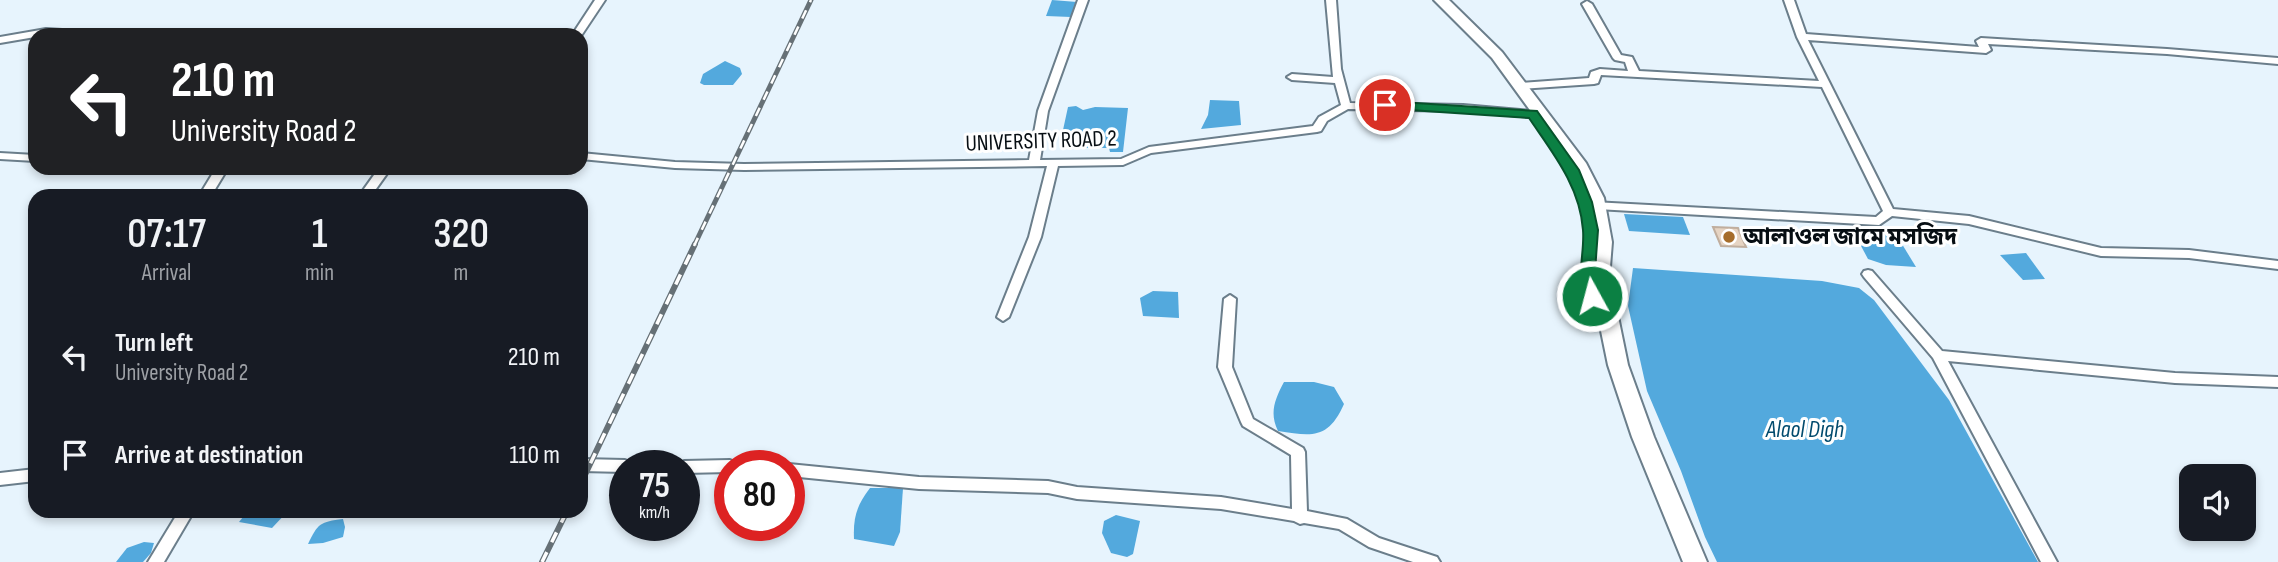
<!DOCTYPE html>
<html lang="en">
<head>
<meta charset="utf-8">
<style>
  body { margin:0; font-family:"Sofia Sans Condensed","Noto Sans Bengali",sans-serif; background:#20242c; color:#f1f3f6; height:100vh; display:flex; flex-direction:column; font-size:26px; white-space:nowrap }
  * { box-sizing:border-box; margin:0 }
  p { font-size:23px; color:#9ea1a6 }
  .icon { flex:none; width:38px; height:38px; fill:none; stroke:currentColor; stroke-width:2; stroke-linecap:round; stroke-linejoin:round }
  .map { position:relative; flex:1; overflow:hidden }
  .panel { position:absolute; left:28px; top:189px; width:560px; height:329px; display:flex; flex-direction:column; background:#171b24; border-radius:21px; box-shadow:0 4px 10px #0003 }
  .panel>* { flex:none }
  .banner { position:absolute; left:28px; top:28px; width:560px; height:147px; border-radius:21px; box-shadow:0 4px 10px #0003; background:#202124; color:#fff; overflow:hidden }
  .tools { position:absolute; left:2179px; top:464px; display:grid; gap:14px }
  .tools a { display:grid; place-items:center; width:77px; height:77px; border-radius:14px; background:#171b24; box-shadow:0 4px 10px #0003; font-size:35px }
  .speed { position:absolute; left:609px; top:450px; display:flex; gap:14px; font-size:35px; font-weight:700; text-align:center }
  .speed>* { display:grid; place-content:center; width:91px; height:91px; border-radius:50%; background:#171b24; box-shadow:0 4px 10px #0003; line-height:1 }
  .speed small { font-size:18px; font-weight:400 }
  .speed .limit { border:10px solid #d22; background:#fff; color:#111 }
  .pin { position:absolute; display:grid; place-items:center; width:60px; height:60px; color:#fff; margin:-30px; border:4px solid #fff; border-radius:50%; box-shadow:0 2px 7px #0007 }
  .me { position:absolute; width:77px; margin:-38px; rotate:353deg; stroke-linejoin:round; filter:drop-shadow(0 0 5px #0008) }
  .turn { display:flex; align-items:center; gap:24px; height:147px; padding:0 28px; font-size:32px }
  .turn .icon { width:91px; height:91px; stroke-width:2.5 }
  .turn b { display:block; font-size:49px; line-height:60px }
  .eta { display:flex; justify-content:space-evenly; align-items:center; height:119px; text-align:center }
  .eta b { font-size:42px; font-weight:600; line-height:49px }
  ul { padding:0; list-style:none }
  li { display:flex; align-items:center; gap:21px; height:98px; padding:0 28px }
  li div { flex:1 }
  li b { display:block; font-size:26px }
  li em { font-style:normal }
  .map>svg:first-child { display:block }
  .water { fill:#53a9dd }
  .building { fill:#e6d4c3; stroke:#c0ae9e; stroke-width:2 }
  .lines { fill:none; stroke-linecap:round; stroke-linejoin:round }
  .minor-casing { stroke:#6b7e8b; stroke-width:4 }
  .trunk-casing { stroke:#6b7e8b; stroke-width:4 }
  .minor { fill:#fff; fill-rule:evenodd }
  .trunk { fill:#fff; fill-rule:evenodd }
  .rail-far1-casing { stroke:#667076; stroke-width:5 }
  .rail-casing { stroke:#667076; stroke-width:6 }
  .rail-far1 { stroke:#fff; stroke-width:2.5; stroke-dasharray:9; stroke-linecap:butt }
  .rail { stroke:#fff; stroke-width:3.5; stroke-dasharray:11; stroke-linecap:butt }
  .route { fill:#0b8043; stroke:#07532c; stroke-width:2 }
  .poi-dot { fill:#a66d2b; stroke:#fff; stroke-width:2.5 }
  .labels { text-anchor:middle; dominant-baseline:central; stroke-width:6; stroke-linejoin:round; paint-order:stroke }
  .street-label { font-size:23px; fill:#070e13; stroke:#fff }
  .poi-label { font-size:23px; font-weight:bold; fill:#070e13; stroke:#fff; text-anchor:start }
  .water-label { font-size:24px; font-style:italic; fill:#024b6e; stroke:#fff }
</style>
</head>
<body>
<div class="map">
<svg width="2278" height="562" viewBox="0 0 2278 562">
  <rect width="100%" height="100%" fill="#e7f4fd"/>
  <g class="water">
    <polygon points="1052,0 1077,2 1071,17 1046,16"/>
    <polygon points="725,61 740,68 742,74 733,85 704,85 700,83 703,74"/>
    <polygon points="1210,100 1239,101 1241,125 1201,129 1208,115"/>
    <polygon points="1076,106 1083,110 1095,107 1128,108 1123,152 1110,152 1109,148 1076,148 1077,142 1069,141 1071,133 1063,130 1068,107"/>
    <polygon points="1624,214 1683,217 1690,235 1629,231"/>
    <polygon points="1870,226 1894,231 1916,267 1886,265 1868,259 1853,231"/>
    <polygon points="2026,253 2045,279 2023,280 2000,255"/>
    <polygon points="1633,268 1822,281 1859,288 1874,300 1949,400 2038,562 1717,562 1705,537 1681,471 1647,391 1628,306"/>
    <polygon points="1153,291 1178,292 1179,318 1143,316 1140,298"/>
    <path d="M 1284,382 L 1314,382 L 1334,387 L 1344,404 C 1328,440 1312,436 1278,431 C 1269,413 1275,399 1284,382 Z"/>
    <path d="M 870,488 L 903,488 L 900,532 L 894,546 L 854,539 C 853,517 857,505 870,488 Z"/>
    <polygon points="248,511 288,511 272,528 239,522"/>
    <polygon points="1116,515 1140,521 1133,554 1127,557 1111,553 1102,533 1104,521"/>
    <path d="M 343,519 L 345,527 L 343,537 L 323,543 L 308,544 C 318,523 320,522 343,519 Z"/>
    <polygon points="144,542 154,543 151,553 143,562 116,562 127,548"/>
  </g>
  <polygon class="building" points="1713,227 1738,228 1746,247 1721,246"/>
  <g class="lines">
    <defs>
      <g id="minor">
        <polygon points="595,0 605,0 581,36 572,35"/>
        <polygon points="1078,0 1088,0 1048,111 1040,160 1121,159 1149,147 1313,126 1319,117 1341,105 1335,83 1292,80 1287,77 1292,74 1333,77 1326,0 1336,0 1341,69 1350,103 1463,105 1533,111 1538,114 1533,117 1463,111 1348,109 1327,121 1321,131 1317,132 1151,153 1123,165 1058,166 1041,237 1009,317 1003,321 997,317 1029,237 1047,166 744,170 675,168 581,159 581,153 675,162 744,164 1029,160 1038,111"/>
        <polygon points="1784,0 1794,0 1806,34 1979,47 1976,41 1981,38 2167,49 2278,58 2278,64 2167,54 1988,44 1991,50 1986,53 1808,40 1893,209 1969,216 2101,248 2189,250 2278,261 2278,269 2189,258 2101,256 1969,224 1892,216 1879,225 1597,209 1591,205 1593,202 1876,217 1883,211 1822,87 1601,75 1598,83 1594,84 1520,89 1515,86 1520,83 1589,78 1591,72 1600,69 1628,71 1625,62 1615,60 1613,58 1582,4 1587,1 1592,4 1621,55 1632,57 1639,71 1819,81 1797,37"/>
        <polygon points="46,29 95,32 100,35 35,35 35,37 0,43 0,37"/>
        <polygon points="360,30 390,32 395,35 287,35 292,32"/>
        <polygon points="0,153 35,155 35,161 0,159"/>
        <polygon points="216,168 228,168 211,196 199,196"/>
        <polygon points="379,168 391,168 371,196 359,196"/>
        <polygon points="1868,270 1872,271 1942,351 2175,373 2278,377 2278,387 2175,383 1948,361 2057,562 2041,562 1933,358 1864,277 1862,274 1864,271"/>
        <polygon points="1230,295 1236,299 1232,367 1253,419 1303,448 1305,452 1307,511 1347,519 1379,538 1437,557 1440,562 1413,562 1369,547 1339,529 1304,523 1300,524 1294,521 1221,509 1077,499 1048,493 919,489 789,476 789,466 786,466 789,464 919,477 1048,481 1077,487 1221,497 1292,509 1291,455 1243,426 1241,422 1218,367 1224,299"/>
        <polygon points="581,459 625,460 630,462 632,466 625,466 625,472 581,471"/>
        <polygon points="730,460 735,462 737,466 730,466 730,472 684,473 684,466 678,466 684,461"/>
        <polygon points="35,469 35,481 0,485 0,473"/>
        <polygon points="179,511 194,511 164,562 148,562"/>
      </g>
      <polygon id="trunk" points="1434,0 1449,0 1502,52 1586,163 1604,198 1612,242 1610,267 1612,287 1628,365 1654,437 1707,562 1683,562 1632,437 1608,365 1592,287 1590,267 1594,242 1586,198 1572,168 1492,58"/>
    </defs>
    <use href="#minor" class="minor-casing"/>
    <use href="#trunk" class="trunk-casing"/>
    <use href="#minor" class="minor"/>
    <use href="#trunk" class="trunk"/>
    <defs>
      <polyline id="rail-far1" points="694,246 811,0"/>
      <g id="rail">
        <polyline points="581,483 695,244"/>
        <polyline points="542,562 567,511"/>
      </g>
    </defs>
    <use href="#rail-far1" class="rail-far1-casing"/>
    <use href="#rail" class="rail-casing"/>
    <use href="#rail-far1" class="rail-far1"/>
    <use href="#rail" class="rail"/>
  </g>
  <path class="route" d="M 1385,101 L 1537,111 L 1579,170 L 1592,202 L 1598,230 L 1595,271 L 1600,296 L 1598,300 L 1587,300 C 1575,277 1585,254 1583,230 C 1580,186 1552,152 1529,118 L 1380,108 L 1378,105 Z"/>
  <circle class="poi-dot" cx="1729" cy="237" r="7"/>
  <g class="labels">
    <g class="street-label">
      <text transform="translate(1041 141) rotate(-2)">UNIVERSITY ROAD 2</text>
    </g>
    <g class="poi-label">
      <text x="1743" y="237">আলাওল জামে মসজিদ</text>
    </g>
    <g class="water-label">
      <text x="1805" y="429">Alaol Digh</text>
    </g>
  </g>
</svg>
<div class="tools">
<a><svg class="icon" aria-label="sound" viewBox="0 0 24 24"><path d="M4 9h4l5-4v14l-5-4H4zM17 9q2 3 0 6"/></svg></a>
</div>
<div class="speed"><div>75<small>km/h</small></div><div class="limit">80</div></div>
<div class="pin" style="left:1385px;top:105px;background:#d93025"><svg class="icon" aria-label="arrive" viewBox="0 0 24 24"><path d="M6 21V4h12l-3 4 3 4H6"/></svg></div>
<svg class="me" style="left:1592px;top:296px" viewBox="-20 -20 40 40"><circle r="17" fill="#0b8043" stroke="#fff" stroke-width="3"/><path d="M0-11L8 9 0 5-8 9z" fill="#fff"/></svg>
<div class="banner">
<div class="turn"><svg class="icon" aria-label="left" viewBox="0 0 24 24"><path d="M17 20v-9H6M10 6l-5 5 5 5"/></svg><div><b>210 m</b>University Road 2</div></div>
</div>
<section class="panel">
<div class="eta">
<div><b>07:17</b><p>Arrival</p></div>
<div><b>1</b><p>min</p></div>
<div><b>320</b><p>m</p></div>
</div>
<ul>
<li><svg class="icon" aria-label="left" viewBox="0 0 24 24"><path d="M17 20v-9H6M10 6l-5 5 5 5"/></svg><div><b>Turn left</b><p>University Road 2</p></div><em>210 m</em></li>
<li><svg class="icon" aria-label="arrive" viewBox="0 0 24 24"><path d="M6 21V4h12l-3 4 3 4H6"/></svg><div><b>Arrive at destination</b></div><em>110 m</em></li>
</ul>
</section>
</div>
</body>
</html>
